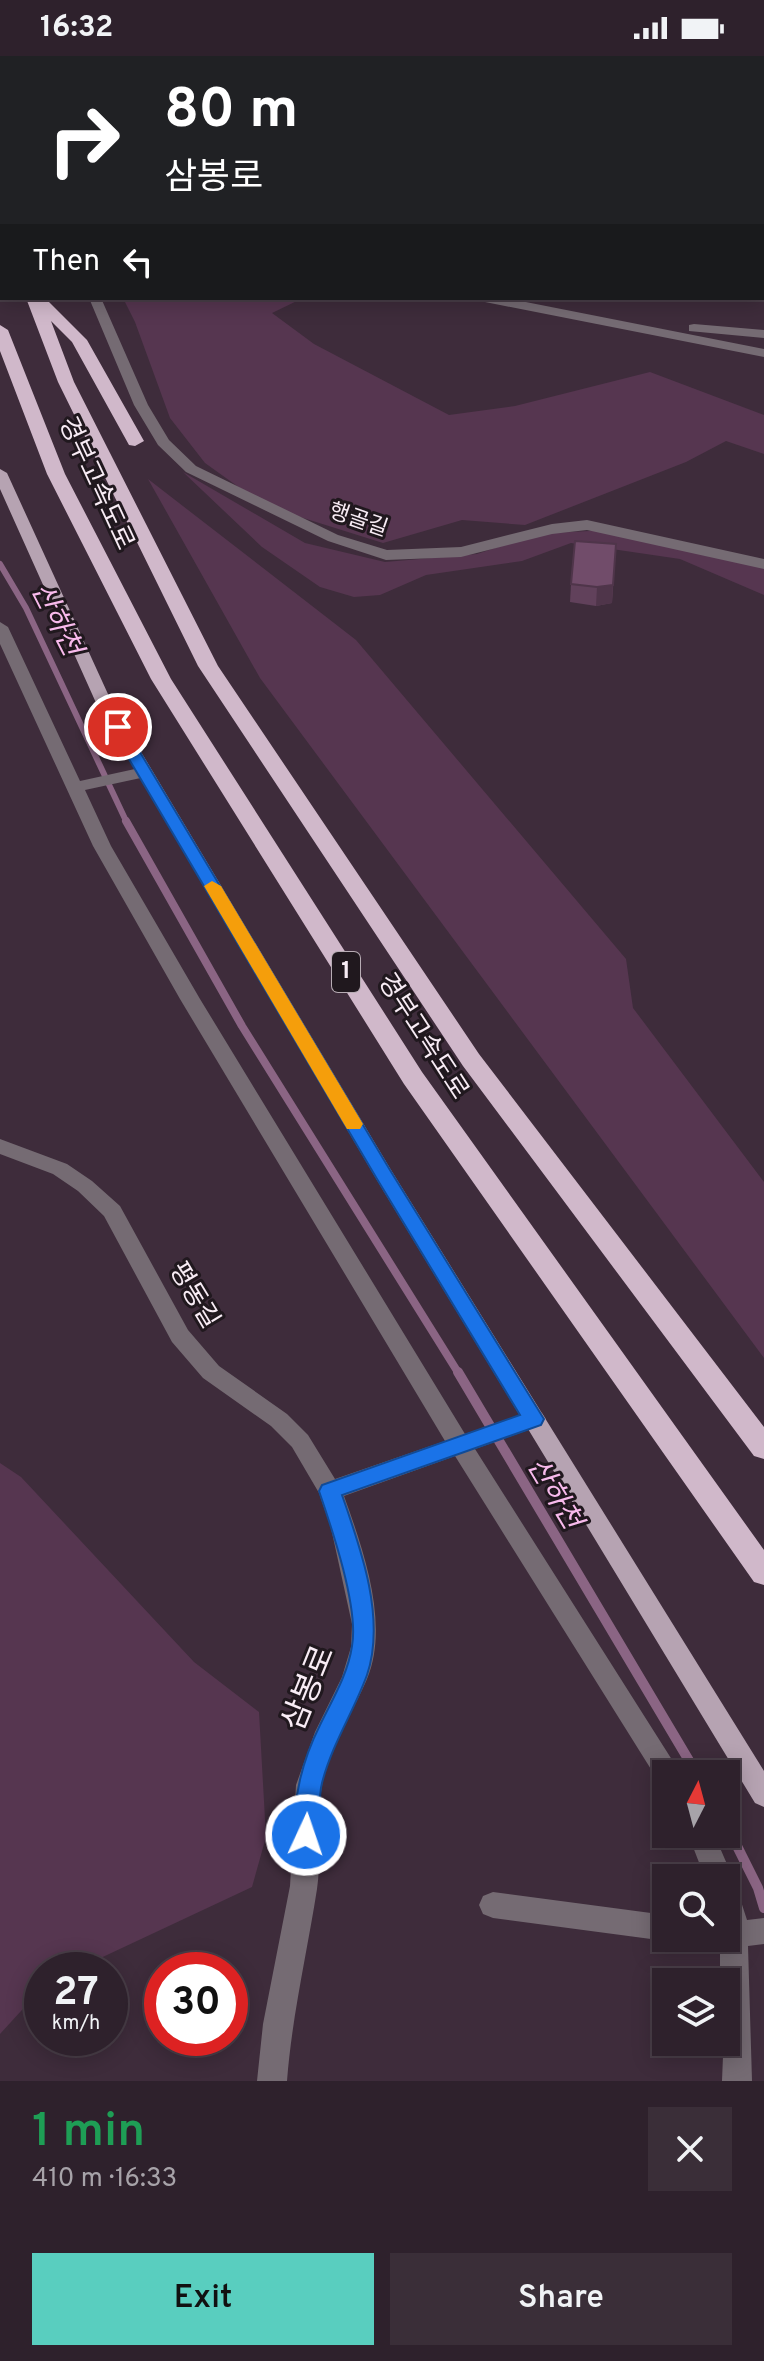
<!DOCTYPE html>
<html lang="en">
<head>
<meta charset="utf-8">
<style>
  body { margin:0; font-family:Overpass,"Noto Sans KR",sans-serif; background:#3a2e38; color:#f1f3f6; height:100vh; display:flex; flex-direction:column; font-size:30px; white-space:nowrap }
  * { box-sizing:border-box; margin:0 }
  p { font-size:26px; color:#a7a3a9 }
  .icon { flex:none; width:44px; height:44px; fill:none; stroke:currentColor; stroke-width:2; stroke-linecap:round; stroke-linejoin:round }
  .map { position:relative; height:2025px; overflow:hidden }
  .sheet { display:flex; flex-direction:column; background:#2e212c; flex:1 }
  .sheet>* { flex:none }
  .hud { position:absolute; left:0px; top:0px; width:764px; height:244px; box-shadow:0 4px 20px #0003,0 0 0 2px #493e48; background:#202124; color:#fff; overflow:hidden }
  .needle { width:52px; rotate:6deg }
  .controls { position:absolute; left:652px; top:1704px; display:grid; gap:16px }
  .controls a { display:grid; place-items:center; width:88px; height:88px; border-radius:0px; background:#2e212c; box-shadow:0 4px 20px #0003,0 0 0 2px #493e48; font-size:40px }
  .speed { position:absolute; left:24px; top:1896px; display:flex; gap:16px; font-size:40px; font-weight:700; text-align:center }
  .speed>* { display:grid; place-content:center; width:104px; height:104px; border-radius:50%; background:#2e212c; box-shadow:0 4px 20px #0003,0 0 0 2px #493e48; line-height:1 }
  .speed small { font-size:20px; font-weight:400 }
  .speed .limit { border:12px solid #d22; background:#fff; color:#111 }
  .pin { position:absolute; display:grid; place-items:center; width:68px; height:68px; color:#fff; margin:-34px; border:4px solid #fff; border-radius:50%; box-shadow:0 2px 8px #0007 }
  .me { position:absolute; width:88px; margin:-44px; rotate:3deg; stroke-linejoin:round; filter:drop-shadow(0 0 6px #0008) }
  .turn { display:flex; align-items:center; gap:28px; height:168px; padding:0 32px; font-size:36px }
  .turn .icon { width:104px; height:104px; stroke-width:2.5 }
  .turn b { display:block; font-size:56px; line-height:68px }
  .then { display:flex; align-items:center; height:76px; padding:0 32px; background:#0003; gap:16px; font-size:30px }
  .round { display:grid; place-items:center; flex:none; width:84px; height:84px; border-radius:0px; background:#3a2e38 }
  .head { display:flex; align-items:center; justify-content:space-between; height:136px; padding:0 32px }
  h1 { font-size:48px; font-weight:600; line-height:60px; color:#1e9e55 }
  .primary-button { display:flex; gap:16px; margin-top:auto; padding:16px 32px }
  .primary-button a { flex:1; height:92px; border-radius:0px; background:#59cebf; color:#111; font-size:32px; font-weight:600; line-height:92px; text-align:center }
  .primary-button a+a { background:#3a2e38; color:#f1f3f6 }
  .status { display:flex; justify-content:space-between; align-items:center; height:56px; padding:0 40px; background:#2e212c; direction:ltr }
  .status svg { height:22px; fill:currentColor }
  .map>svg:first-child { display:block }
  .green { fill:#563650 }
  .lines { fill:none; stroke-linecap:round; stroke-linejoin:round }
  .stream-far2 { stroke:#8b6584; stroke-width:6 }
  .stream-far1 { stroke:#8b6584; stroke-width:8 }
  .stream { stroke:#8b6584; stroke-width:10 }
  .minor { fill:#756b73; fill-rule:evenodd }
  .major { fill:#b6a3b2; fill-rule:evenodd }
  .highway { fill:#d0b8ca; fill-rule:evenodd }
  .wall { fill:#61415b }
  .shaded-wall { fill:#4f354a }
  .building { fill:#714c6a; stroke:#4f354a; stroke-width:2 }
  .route { fill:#1a73e8; stroke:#114b97; stroke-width:2 }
  .slow { fill:#f59e0b }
  .labels { text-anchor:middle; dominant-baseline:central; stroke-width:6; stroke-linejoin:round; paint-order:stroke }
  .far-street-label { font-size:22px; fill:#f8ecf5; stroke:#20181e }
  .shield { fill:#20181e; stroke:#b7acb4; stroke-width:2 }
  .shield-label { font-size:24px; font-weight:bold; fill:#f8ecf5 }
  .street-label { font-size:26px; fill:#f8ecf5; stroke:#20181e }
  .water-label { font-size:28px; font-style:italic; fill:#f8baec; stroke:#20181e }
  .near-street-label { font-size:32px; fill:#f8ecf5; stroke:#20181e }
</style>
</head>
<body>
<div class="status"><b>16:32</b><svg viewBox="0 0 49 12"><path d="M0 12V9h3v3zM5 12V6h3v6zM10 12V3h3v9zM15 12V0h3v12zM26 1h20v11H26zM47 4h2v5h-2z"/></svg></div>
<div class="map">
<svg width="764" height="2025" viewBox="0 0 764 2025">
  <rect width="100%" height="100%" fill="#3e2c3b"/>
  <g class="green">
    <polygon points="310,0 764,0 764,43 762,2"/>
    <polygon points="123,242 303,242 272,257 314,288 449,359 515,350 650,316 764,359 764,398 726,385 686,406 525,469 462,464 383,487 265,450 205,407 170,362 135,266"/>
    <polygon points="183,416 305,487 385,506 477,498 552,473 552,477 607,474 764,506 764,539 680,503 571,487 522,505 426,519 380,539 354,541 320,531 262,491"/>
    <polygon points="148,423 356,584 626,903 633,952 764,1126 764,1302 260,622"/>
    <polygon points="0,1407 21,1421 194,1606 259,1656 266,1781 252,1831 75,1914 42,1914 42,1932 0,1978"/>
  </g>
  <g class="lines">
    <polyline class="stream-far2" points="0,508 26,552 127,767"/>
    <polyline class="stream-far1" points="126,765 242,970 459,1318"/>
    <g class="stream">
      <polyline points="458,1316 697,1718"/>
      <polyline points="726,1768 758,1832 764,1852"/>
    </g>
    <g class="minor">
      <polygon points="0,0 5,2 2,2 0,12"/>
      <rect x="0" y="21" width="2" height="13"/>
      <polygon points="764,104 764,112 762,113 762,105"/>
      <polygon points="89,242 101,242 148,349 169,384 196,410 338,479 387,494 461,491 552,468 587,464 764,503 764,513 587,474 552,478 461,501 386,504 328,485 186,416 158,389 134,349"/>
      <polygon points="479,242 505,242 764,293 764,301 485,246"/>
      <polygon points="694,268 764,274 764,282 689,275 689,269"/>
      <path d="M 0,566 L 8,571 L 80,725 L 144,711 L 153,716 L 150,720 L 85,734 L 111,790 L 200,943 L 465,1378 L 534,1354 L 542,1357 L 546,1363 L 542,1369 L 475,1393 L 681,1718 L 666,1718 L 666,1729 L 659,1726 L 455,1400 L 344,1440 C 363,1493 390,1568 367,1623 C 352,1658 329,1692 322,1729 C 316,1763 322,1799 317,1833 C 307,1897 292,1960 287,2025 L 257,2025 L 263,1968 L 290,1830 L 296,1729 L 315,1676 L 342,1621 L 351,1591 L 352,1568 L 331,1472 L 319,1437 L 292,1391 L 271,1370 L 203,1322 L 172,1286 L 104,1160 L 78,1135 L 53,1118 L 0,1098 L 0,1083 L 67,1108 L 92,1125 L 120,1150 L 188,1274 L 219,1310 L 287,1358 L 308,1379 L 335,1423 L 445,1385 L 180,943 L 93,790 L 0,588 Z"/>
      <polygon points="688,1778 714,1778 733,1822 730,1828 736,1830 747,1864 764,1862 764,1888 748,1890 752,2025 722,2025 726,1926 720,1926 720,1890 713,1882 726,1882 726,1822 705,1822"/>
      <polygon points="493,1836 666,1859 666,1882 674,1882 666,1885 493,1862 483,1858 479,1849 483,1840"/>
    </g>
    <polygon class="major" points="0,413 7,417 113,649 391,1114 764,1715 764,1751 755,1747 377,1124 97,649 0,433"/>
    <g class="highway">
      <rect x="0" y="140" width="2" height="14"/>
      <polygon points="26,242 46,243 87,284 144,385 135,390 129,389 72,286 51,265 74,326 218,610 479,998 764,1371 764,1403 754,1400 463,1010 198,610 58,326"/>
      <polygon points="0,269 8,274 65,418 171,623 422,1016 764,1494 764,1529 754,1526 404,1028 151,623 47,418 0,295"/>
    </g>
  </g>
  <polygon class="wall" points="616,488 612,547 596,550 570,546 571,528"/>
  <polygon class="shaded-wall" points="613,529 612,547 596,550 597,531"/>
  <polygon class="building" points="575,485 616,488 613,529 597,531 571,528"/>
  <path class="route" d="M 118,667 L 125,671 L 390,1114 L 544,1363 L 541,1369 L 342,1439 C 361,1493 386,1563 367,1619 C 354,1655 332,1688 322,1727 C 317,1746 323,1768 315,1787 L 306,1790 L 298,1787 C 293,1777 295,1768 295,1757 C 297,1726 306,1697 320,1669 C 332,1644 348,1618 352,1590 C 359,1552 332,1473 319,1435 L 322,1429 L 520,1359 L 377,1123 L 110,671 Z"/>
  <polygon class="slow" points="212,825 221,830 363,1068 360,1073 347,1073 344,1068 204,830"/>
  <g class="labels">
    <g class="far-street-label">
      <text transform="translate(358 465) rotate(19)">행골길</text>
    </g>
    <rect class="shield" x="332" y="896" width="28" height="40" rx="6"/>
    <g class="shield-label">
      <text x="346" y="916">1</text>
    </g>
    <g class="street-label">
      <text transform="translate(95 428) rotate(65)">경부고속도로</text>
      <text transform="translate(422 981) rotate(57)">경부고속도로</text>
      <text transform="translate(193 1240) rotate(59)">평동길</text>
    </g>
    <g class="water-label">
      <text transform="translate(55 564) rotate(63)">산하천</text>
      <text transform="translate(553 1438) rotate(59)">산하천</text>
    </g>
    <g class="near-street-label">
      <text transform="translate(310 1633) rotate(-68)">삼봉로</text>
    </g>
  </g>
</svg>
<div class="controls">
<a><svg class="needle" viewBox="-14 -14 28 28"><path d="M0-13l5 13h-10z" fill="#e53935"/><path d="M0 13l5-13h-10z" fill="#a7a3a9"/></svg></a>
<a><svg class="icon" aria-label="search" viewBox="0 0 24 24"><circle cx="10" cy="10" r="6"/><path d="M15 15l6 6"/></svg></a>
<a><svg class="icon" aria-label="layers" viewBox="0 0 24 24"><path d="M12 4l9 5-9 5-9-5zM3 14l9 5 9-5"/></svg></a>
</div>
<div class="speed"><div>27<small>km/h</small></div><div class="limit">30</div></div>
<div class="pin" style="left:118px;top:671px;background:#d93025"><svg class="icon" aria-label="arrive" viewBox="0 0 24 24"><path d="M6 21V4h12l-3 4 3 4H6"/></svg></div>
<svg class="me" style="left:306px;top:1779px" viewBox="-20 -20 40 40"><circle r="17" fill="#1a73e8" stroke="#fff" stroke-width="3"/><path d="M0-11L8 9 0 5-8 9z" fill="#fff"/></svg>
<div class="hud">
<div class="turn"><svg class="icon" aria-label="right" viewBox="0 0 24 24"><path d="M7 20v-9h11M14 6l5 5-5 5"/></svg><div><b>80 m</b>삼봉로</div></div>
<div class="then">Then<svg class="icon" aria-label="left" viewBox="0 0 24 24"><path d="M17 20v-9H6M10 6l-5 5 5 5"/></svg></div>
</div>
</div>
<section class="sheet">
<div class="head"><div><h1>1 min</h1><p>410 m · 16:33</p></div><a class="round"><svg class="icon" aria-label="close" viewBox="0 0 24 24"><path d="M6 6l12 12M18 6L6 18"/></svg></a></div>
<div class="primary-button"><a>Exit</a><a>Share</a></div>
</section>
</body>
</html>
